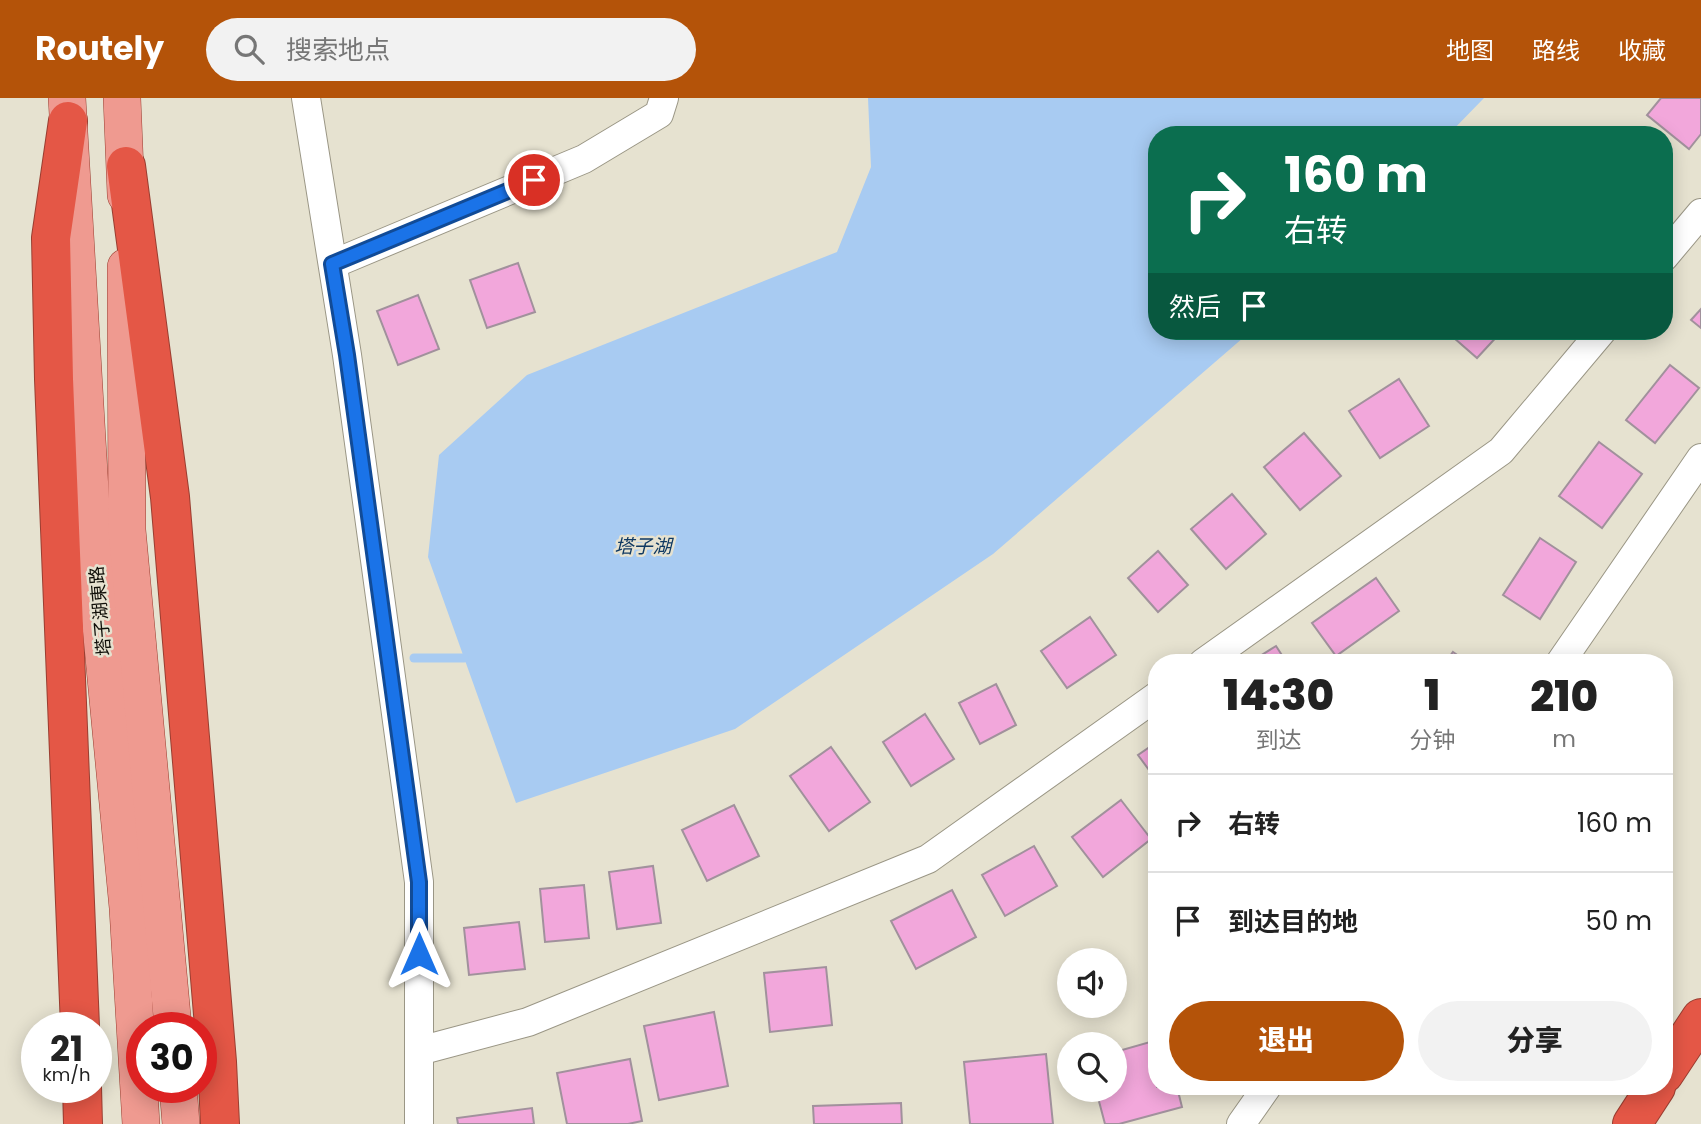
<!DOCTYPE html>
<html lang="zh">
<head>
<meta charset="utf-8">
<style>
  body { margin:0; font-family:Poppins,"Noto Sans SC",sans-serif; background:#f2f2f2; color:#222; height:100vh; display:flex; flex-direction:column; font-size:26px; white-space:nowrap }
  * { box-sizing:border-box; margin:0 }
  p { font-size:23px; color:#767676 }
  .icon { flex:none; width:38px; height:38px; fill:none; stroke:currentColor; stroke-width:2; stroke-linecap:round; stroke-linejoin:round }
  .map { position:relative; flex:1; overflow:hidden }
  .sheet { position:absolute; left:1148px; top:556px; width:525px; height:441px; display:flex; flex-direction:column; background:#fff; border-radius:28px; box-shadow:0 4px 18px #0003 }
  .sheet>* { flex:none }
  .hud { position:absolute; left:1148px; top:28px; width:525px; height:214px; border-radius:28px; box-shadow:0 4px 18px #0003; background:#0b6e4f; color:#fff; overflow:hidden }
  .buttons { position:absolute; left:1057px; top:850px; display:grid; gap:14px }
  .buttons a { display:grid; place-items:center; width:70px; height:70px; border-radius:50%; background:#fff; box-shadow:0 4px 18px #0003; font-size:35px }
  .speed { position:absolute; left:21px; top:914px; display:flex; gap:14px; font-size:35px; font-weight:700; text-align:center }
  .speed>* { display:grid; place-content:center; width:91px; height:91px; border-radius:50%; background:#fff; box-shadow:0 4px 18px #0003; line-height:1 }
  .speed small { font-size:18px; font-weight:400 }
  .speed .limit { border:10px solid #d22; background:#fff; color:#111 }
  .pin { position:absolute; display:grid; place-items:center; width:60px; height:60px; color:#fff; margin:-30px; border:4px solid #fff; border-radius:50%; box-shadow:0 2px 7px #0007 }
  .me { position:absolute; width:77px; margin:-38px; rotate:0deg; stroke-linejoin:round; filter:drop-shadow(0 0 5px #0008) }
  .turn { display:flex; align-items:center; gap:24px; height:147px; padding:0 21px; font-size:32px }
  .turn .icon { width:91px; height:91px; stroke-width:2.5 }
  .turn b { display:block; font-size:49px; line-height:60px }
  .then { display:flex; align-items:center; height:66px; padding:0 21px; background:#0003; gap:14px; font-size:26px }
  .eta { display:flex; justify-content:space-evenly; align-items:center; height:119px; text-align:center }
  .eta b { font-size:42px; font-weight:800; line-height:49px }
  .button { display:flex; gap:14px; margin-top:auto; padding:14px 21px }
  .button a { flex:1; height:80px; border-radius:42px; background:#b45309; color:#fff; font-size:28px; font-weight:800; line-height:80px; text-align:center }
  .button a+a { background:#f2f2f2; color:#222 }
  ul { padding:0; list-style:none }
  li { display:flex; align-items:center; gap:21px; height:98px; padding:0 21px; border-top:2px solid #e0e0e0 }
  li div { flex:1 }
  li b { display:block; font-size:26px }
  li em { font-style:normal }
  header { display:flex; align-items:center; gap:42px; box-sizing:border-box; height:98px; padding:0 35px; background:#b45309; color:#fff }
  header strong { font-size:33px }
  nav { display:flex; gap:38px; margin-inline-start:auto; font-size:24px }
  .search { width:490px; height:63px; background:#f2f2f2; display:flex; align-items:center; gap:18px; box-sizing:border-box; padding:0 24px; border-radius:38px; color:#767676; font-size:26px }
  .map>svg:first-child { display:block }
  .water { fill:#a8cbf2 }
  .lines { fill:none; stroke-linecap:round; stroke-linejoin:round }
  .stream { stroke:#a8cbf2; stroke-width:9 }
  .building { fill:#f2a7db; stroke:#a1919c; stroke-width:2 }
  .minor-casing { stroke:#9a9685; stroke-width:30 }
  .major-casing { stroke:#9a3e31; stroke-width:38 }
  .highway-casing { stroke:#9a3e31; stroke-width:40 }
  .minor { stroke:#fff; stroke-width:28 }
  .major { stroke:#ef9a90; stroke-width:37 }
  .highway { stroke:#e45746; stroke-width:38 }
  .route-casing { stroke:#114b97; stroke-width:18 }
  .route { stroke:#1a73e8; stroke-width:12 }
  .labels { text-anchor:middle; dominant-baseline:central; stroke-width:5; stroke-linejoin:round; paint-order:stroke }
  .street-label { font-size:18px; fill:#100f09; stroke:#e6e2d0 }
  .water-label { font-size:19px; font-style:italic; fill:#0f3962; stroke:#e6e2d0 }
</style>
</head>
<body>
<header>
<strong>Routely</strong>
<div class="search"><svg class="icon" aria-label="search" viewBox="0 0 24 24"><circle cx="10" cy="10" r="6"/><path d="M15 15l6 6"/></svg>搜索地点</div>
<nav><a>地图</a><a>路线</a><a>收藏</a></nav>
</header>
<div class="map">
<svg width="1701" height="1026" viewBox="0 0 1701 1026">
  <rect width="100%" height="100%" fill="#e6e2d0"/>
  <polygon class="water" points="868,0 1484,0 1448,37 1157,37 1157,233 1251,233 993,456 735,631 516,705 428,459 439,357 527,277 837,154 871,69"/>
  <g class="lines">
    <polyline class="stream" points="414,560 464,560"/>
  </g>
  <g class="building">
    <polygon points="1661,0 1701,0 1701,36 1689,51 1647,17"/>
    <polygon points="518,165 535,214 487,230 470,182"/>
    <polygon points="418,197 439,251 398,267 377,213"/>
    <polygon points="1701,211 1701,230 1691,222"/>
    <polygon points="1446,233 1502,233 1477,260"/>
    <polygon points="1670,267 1699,290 1655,345 1626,322"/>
    <polygon points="1399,281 1429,328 1380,360 1349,313"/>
    <polygon points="1304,335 1341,378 1300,412 1264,369"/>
    <polygon points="1599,344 1642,376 1602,430 1559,398"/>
    <polygon points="1232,396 1266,436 1226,471 1191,431"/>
    <polygon points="1540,440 1576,464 1540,521 1503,497"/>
    <polygon points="1158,453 1188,487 1158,514 1128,480"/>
    <polygon points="1376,480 1399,513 1336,558 1312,525"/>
    <polygon points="1090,519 1116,557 1067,590 1041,553"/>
    <polygon points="1276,548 1287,565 1249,565"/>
    <polygon points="1453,554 1469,565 1445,565"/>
    <polygon points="996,586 1016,627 980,646 959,605"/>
    <polygon points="925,616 954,661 911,688 883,644"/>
    <polygon points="1157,644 1157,683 1138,657"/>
    <polygon points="831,649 870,704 829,733 790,678"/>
    <polygon points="1121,702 1151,741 1103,779 1072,739"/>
    <polygon points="734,707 759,758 707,783 682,732"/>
    <polygon points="1034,748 1057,788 1005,818 982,777"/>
    <polygon points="653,768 661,825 617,831 609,774"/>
    <polygon points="584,787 589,840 545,844 540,791"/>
    <polygon points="952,792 976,839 916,871 891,823"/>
    <polygon points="519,824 525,871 469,877 464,830"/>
    <polygon points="826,869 832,927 770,934 764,875"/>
    <polygon points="714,914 728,988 659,1002 644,928"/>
    <polygon points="1157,942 1157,989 1177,989 1182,1009 1119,1026 1105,1026 1096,992 1115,992 1115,954"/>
    <polygon points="1046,956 1053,1026 970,1026 964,964"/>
    <polygon points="630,961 642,1023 628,1026 567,1026 557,975"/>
    <polygon points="901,1005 902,1026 814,1026 813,1008"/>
    <polygon points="532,1010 534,1026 458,1026 457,1020"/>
  </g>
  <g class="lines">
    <defs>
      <g id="minor">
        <polyline points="306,0 347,257 419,784 419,1026"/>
        <polyline points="1664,159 1701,115"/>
        <polyline points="333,166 584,61 659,16 664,0"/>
        <polyline points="1203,565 1501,353 1602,233"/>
        <polyline points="1560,565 1701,360"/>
        <polyline points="419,953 528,924 928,761 1157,598"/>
        <polyline points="1241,1026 1267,989"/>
      </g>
      <g id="major">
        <polyline points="67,0 93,444 128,810 141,1026"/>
        <polyline points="122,0 126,97"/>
        <polyline points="126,169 127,432 173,929"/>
        <polyline points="178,989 181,1026"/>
      </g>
      <g id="highway">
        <polyline points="68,23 51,140 54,281 80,929"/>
        <polyline points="126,68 170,399 217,964 220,1026"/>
        <polyline points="1664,976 1701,920"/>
        <polyline points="82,989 83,1026"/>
        <polyline points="1632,1026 1656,989"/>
      </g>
    </defs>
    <use href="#minor" class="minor-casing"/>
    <use href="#major" class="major-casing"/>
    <use href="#highway" class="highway-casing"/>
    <use href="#minor" class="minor"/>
    <use href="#major" class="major"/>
    <use href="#highway" class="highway"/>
  </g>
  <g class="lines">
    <defs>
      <polyline id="route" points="419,856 419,784 347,257 332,166 534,82"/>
    </defs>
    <use href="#route" class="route-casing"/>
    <use href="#route" class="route"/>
  </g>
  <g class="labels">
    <g class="street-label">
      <text transform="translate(100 513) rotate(-95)">塔子湖東路</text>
    </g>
    <g class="water-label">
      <text x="643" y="448">塔子湖</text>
    </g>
  </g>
</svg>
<div class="buttons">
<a><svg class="icon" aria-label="sound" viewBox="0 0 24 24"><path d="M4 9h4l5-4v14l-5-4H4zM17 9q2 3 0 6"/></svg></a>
<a><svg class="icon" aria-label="search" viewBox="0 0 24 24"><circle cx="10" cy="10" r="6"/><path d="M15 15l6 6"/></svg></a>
</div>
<div class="speed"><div>21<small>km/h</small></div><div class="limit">30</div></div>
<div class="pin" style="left:534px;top:82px;background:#d93025"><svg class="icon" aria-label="arrive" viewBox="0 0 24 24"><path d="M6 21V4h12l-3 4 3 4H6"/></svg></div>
<svg class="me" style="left:419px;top:856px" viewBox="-20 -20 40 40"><path d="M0-17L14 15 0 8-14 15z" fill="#1a73e8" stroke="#fff" stroke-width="4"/></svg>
<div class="hud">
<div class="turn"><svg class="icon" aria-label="right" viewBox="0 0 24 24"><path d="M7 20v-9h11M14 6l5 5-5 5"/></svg><div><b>160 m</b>右转</div></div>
<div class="then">然后<svg class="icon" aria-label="arrive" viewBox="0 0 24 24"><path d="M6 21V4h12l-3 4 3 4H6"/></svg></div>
</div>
<section class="sheet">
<div class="eta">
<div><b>14:30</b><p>到达</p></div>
<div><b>1</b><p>分钟</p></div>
<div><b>210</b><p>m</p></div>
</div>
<ul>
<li><svg class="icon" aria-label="right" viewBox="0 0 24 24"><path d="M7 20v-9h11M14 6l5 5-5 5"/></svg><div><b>右转</b></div><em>160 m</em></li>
<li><svg class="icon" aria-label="arrive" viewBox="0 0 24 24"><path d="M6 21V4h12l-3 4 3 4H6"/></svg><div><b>到达目的地</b></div><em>50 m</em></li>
</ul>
<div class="button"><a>退出</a><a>分享</a></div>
</section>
</div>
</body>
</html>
